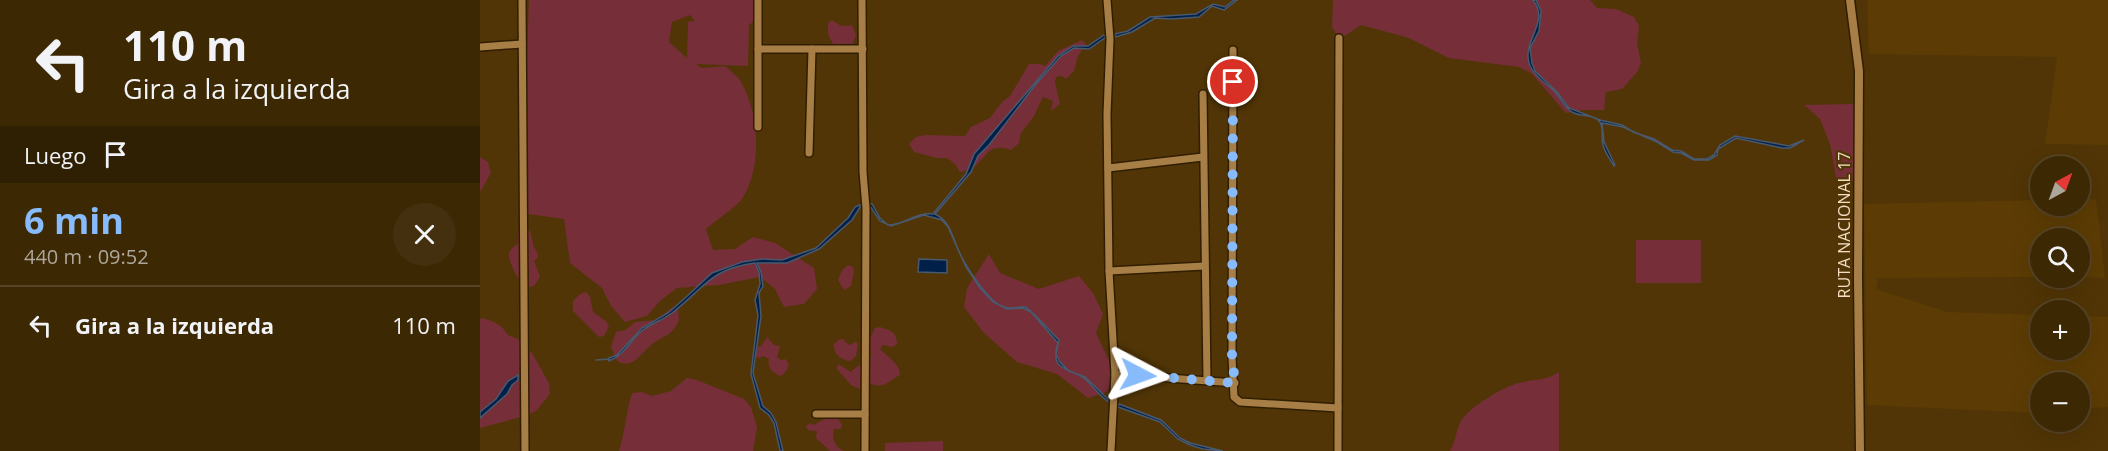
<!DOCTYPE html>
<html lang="es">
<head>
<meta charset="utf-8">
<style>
  body { margin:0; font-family:"Open Sans",sans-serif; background:#44300e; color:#f1f3f6; height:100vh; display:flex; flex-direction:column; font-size:22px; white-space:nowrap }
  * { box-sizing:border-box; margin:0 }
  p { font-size:20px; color:#ada69a }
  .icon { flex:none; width:33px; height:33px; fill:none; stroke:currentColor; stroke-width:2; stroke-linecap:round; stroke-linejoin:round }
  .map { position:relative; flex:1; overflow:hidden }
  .sheet { display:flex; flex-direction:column; background:#3d2804; width:480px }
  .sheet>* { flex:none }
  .top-card { background:#3d2804; color:#f1f3f6; overflow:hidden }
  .needle { width:39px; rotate:41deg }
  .fabs { position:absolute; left:1550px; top:156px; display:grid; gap:12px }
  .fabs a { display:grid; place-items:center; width:60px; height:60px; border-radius:50%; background:#3d2804; box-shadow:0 6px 24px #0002,0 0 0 2px #564426; font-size:30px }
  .pin { position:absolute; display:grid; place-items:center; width:51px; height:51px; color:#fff; margin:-26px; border:3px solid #fff; border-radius:50%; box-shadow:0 2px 6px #0007 }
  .me { position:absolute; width:66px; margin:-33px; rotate:94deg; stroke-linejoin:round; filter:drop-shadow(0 0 4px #0008) }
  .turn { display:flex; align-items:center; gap:21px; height:126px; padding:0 24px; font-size:27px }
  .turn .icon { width:78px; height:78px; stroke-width:2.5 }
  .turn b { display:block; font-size:42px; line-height:51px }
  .then { display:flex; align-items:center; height:57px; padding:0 24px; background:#0003; gap:12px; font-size:22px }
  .round { display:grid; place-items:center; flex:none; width:63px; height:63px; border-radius:32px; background:#44300e }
  .summary { display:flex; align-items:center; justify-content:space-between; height:102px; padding:0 24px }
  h1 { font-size:36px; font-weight:700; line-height:45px; color:#87bbfb }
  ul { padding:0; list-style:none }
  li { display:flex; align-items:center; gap:18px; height:78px; padding:0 24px; border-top:2px solid #564426 }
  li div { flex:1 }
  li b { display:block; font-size:22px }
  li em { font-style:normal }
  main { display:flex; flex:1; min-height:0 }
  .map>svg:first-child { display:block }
  .built { fill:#5c3c04 }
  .green { fill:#762e38; fill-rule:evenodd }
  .water { fill:#00204a; stroke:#49596e; stroke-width:1.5 }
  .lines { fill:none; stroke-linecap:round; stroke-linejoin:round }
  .stream { stroke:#49596e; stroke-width:1.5 }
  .minor-casing { stroke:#311e00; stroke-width:10 }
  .tertiary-casing { stroke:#311e00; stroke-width:11 }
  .minor { stroke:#a67e46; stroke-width:7 }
  .tertiary { stroke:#a67e46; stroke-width:8 }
  .route { stroke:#87bbfb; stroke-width:10; stroke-dasharray:0 18 }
  .labels { text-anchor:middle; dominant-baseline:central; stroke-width:4.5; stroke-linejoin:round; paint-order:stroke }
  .street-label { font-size:16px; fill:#f4dec2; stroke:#513506 }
</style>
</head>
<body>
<main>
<section class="sheet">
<div class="top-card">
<div class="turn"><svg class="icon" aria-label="left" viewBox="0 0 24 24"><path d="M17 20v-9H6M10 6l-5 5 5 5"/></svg><div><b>110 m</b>Gira a la izquierda</div></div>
<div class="then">Luego<svg class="icon" aria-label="arrive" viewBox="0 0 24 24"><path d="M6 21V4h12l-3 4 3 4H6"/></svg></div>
</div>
<div class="summary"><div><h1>6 min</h1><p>440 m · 09:52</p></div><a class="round"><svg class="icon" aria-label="close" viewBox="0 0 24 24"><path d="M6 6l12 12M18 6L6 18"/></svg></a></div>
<ul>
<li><svg class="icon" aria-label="left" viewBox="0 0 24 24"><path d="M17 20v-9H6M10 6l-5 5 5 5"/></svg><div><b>Gira a la izquierda</b></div><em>110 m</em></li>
</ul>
</section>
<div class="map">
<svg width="1628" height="451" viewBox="0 0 1628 451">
  <rect width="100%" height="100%" fill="#513506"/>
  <g class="built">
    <polygon points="1387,0 1628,0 1628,145 1565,144 1577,57 1389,54"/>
    <polygon points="1616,199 1625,278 1599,277 1599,238 1560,238 1560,277 1393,278 1398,279 1396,289 1467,312 1560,315 1560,350 1599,350 1599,316 1628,317 1628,407 1599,409 1599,382 1560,382 1560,413 1387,405 1384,204 1560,200 1560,206 1599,206 1599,200"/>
  </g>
  <g class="green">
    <path d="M 49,0 L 277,0 L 278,18 L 269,25 L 268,66 L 216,64 L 222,68 L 245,66 C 250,71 258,76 261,82 C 280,115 282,168 262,199 C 257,206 234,222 226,229 L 233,250 L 255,249 L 273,237 L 295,243 L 334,268 L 337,289 L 324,304 L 304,307 L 295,289 L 280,277 L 239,285 L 197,288 L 180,301 L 167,316 L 145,322 L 131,306 L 122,288 L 90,263 L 84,219 L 41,213 ZM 210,15 L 215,21 L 208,22 L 207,58 L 189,42 L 192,22 Z"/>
    <polygon points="853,0 1110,0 1117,8 1136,9 1154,17 1159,26 1157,44 1161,62 1158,71 1142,89 1126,92 1124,110 1103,110 1086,113 1051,73 1039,67 969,58 929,38 881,25 860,39 852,27"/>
    <polygon points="352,20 361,26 372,25 376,35 372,45 368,48 353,44 348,34 348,23"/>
    <path d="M 602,40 L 606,44 L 598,56 L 594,71 L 586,79 L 582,76 L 576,77 L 575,82 L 580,104 L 571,111 L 573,101 L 563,97 L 554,116 L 541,133 L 539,143 L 531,150 C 501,140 509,168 480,172 L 475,164 L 467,158 L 457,158 L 434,152 L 429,144 L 436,137 L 446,135 L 485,136 L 491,127 L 510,118 L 522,102 L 530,96 L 549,64 L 560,64 L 565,66 L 578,51 Z"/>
    <polygon points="1373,104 1375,180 1371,182 1357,183 1350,144 1340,119 1324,105"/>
    <polygon points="0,157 8,162 11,173 0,192"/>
    <path d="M 44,224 C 51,231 51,234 53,243 C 54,250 58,250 58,257 L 54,261 L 60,276 L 55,285 L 45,289 C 40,282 28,262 29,254 C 30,248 35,247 38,243 L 38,232 Z"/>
    <rect x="1156" y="240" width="65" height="43"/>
    <polygon points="509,254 520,273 559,289 599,276 613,293 623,314 616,333 635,373 627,392 608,398 577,374 537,362 503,332 484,307 487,288"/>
    <polygon points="368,265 373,267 374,272 371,286 364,290 358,280 362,270"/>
    <polygon points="106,292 110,297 113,312 126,321 129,326 124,336 119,337 93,311 93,301 100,294"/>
    <path d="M 193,307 L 198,309 L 199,320 C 192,337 181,336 170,346 C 160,354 153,370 137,361 L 131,347 L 136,332 L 146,330 L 155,322 L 176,320 Z"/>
    <polygon points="2,318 14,322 22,327 28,335 38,339 52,353 69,383 70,394 57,410 48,415 0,428 0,319"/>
    <path d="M 400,327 C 410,330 417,332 417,344 L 413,347 L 403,345 L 400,349 C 407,356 420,364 420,375 C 406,383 403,390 387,382 L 380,389 L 371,385 L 357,369 L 358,364 L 371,372 C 384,358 397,366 388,342 L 395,328 Z"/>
    <path d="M 287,337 L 294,345 L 300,346 L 297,357 L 301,360 L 306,359 L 309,366 L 303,375 L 299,376 C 292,371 287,368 289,359 L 283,356 L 280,358 L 275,357 L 273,353 L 275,348 L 281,346 Z"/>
    <path d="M 360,339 L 363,339 L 369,345 L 376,342 L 378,344 L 376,356 L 370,361 C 361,360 353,354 354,344 Z"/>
    <path d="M 1079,372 L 1079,451 L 970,451 C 976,441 976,430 981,421 C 988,408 1026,385 1039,383 C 1053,379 1067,381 1079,372 Z"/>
    <path d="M 207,378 L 217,380 L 264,399 L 271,407 L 277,427 L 273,451 L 139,451 C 145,432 146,412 152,393 L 162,392 L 172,396 L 191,391 Z"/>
    <path d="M 348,417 L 357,417 L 362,425 L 361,429 L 354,429 C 351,439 355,447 364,451 L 350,451 L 336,438 L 337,431 C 332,430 328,433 326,426 L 330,423 L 334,425 Z"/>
    <polygon points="463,441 463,451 405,451 405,443"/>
  </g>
  <g class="water">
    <polygon points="754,0 757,0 744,10 732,6 719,17 691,19 675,18 652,32 635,37 635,34 648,31 670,17 716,14 733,4 745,7"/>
    <path d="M 1053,0 L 1056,0 L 1061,11 L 1059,31 L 1050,48 L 1052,63 L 1055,71 L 1077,92 L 1089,108 L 1120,120 L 1142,125 L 1153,132 L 1174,139 L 1192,150 L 1201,151 L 1214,159 L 1227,159 L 1234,155 L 1240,145 L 1255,136 L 1309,146 L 1324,140 L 1310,148 L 1302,148 L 1256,138 L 1238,149 L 1237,155 L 1229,160 L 1214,160 L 1201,153 L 1193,152 L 1177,142 L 1143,127 L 1122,123 L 1124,142 L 1135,165 L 1134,166 C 1130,159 1125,153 1123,145 C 1121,138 1124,129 1120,122 C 1114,114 1102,117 1094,113 C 1085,109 1082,100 1076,93 C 1068,84 1055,78 1050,66 C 1040,41 1071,23 1053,0 Z"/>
    <path d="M 624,35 L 626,37 L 609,49 L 594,48 L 581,56 L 556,84 L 509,145 L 498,156 L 491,172 L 455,214 C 472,222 473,241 481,256 C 487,267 494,278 502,288 C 510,298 518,308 532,308 C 537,308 541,306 545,307 C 551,309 572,334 579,340 L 576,354 L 580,362 L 589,371 L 605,377 L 630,401 L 630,403 C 620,397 614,387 605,379 C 592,368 568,372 578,343 L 551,312 L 543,308 L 527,309 L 513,302 L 500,288 L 486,267 L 468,227 L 462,220 L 444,215 L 411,226 L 400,221 L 388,203 L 392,204 L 400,218 L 408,225 C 424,225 436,212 453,214 L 486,174 L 494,154 L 578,56 L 593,46 L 608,46 Z"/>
    <path d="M 382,204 L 372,220 L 339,249 L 307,263 L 277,263 L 281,272 L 283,286 L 279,293 L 281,316 L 273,373 L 283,406 L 291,413 L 296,422 L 303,451 L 300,451 L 294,423 L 289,415 L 280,408 L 271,374 L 278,315 L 275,300 L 280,284 L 279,272 L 275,263 C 229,269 224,289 192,313 C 183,320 172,323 163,330 C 151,339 145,355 129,361 L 129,358 L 137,355 L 162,328 L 188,313 L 204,299 L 232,273 L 262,262 L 282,259 L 302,260 L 336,248 L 368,218 L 375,207 Z"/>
    <polygon points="439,259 467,260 467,273 438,272"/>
    <polygon points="38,375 38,380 32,385 27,394 0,418 0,412 16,399 28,381"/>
    <polygon points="639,404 681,420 700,438 710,443 743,451 723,449 710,445 698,439 680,422 638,407"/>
  </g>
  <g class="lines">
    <polyline class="stream" points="116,360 130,359"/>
    <defs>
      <g id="minor">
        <polyline points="42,0 45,451"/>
        <polyline points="278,0 278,127"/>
        <polyline points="382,0 383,172 386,208 385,451"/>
        <polyline points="627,0 630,39 627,114 629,271 635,374 631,451"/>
        <polyline points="0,47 42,44"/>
        <polyline points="278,49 383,49"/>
        <polyline points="753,50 752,357 754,397 760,402 858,408"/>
        <polyline points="723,94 727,380"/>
        <polyline points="329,153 332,49"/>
        <polyline points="628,168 723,157"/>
        <polyline points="629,271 724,266"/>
        <polyline points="635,374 755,383"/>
        <polyline points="336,414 385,414"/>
        <polyline points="858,451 859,38"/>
      </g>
      <polyline id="tertiary" points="1370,0 1379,71 1378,279 1380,451"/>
    </defs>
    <use href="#minor" class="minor-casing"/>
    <use href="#tertiary" class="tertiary-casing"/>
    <use href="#minor" class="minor"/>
    <use href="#tertiary" class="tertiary"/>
  </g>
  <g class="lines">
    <polyline class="route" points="658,375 755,383 752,357 753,82"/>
  </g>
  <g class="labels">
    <g class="street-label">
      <text transform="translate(1364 225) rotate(-90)">RUTA NACIONAL 17</text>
    </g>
  </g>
</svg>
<div class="fabs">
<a><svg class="needle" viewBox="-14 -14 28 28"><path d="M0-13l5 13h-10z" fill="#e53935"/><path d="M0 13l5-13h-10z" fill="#ada69a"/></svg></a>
<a><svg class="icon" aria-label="search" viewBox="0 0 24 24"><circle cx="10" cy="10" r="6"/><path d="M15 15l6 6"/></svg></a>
<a>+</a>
<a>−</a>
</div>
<div class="pin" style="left:753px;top:82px;background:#d93025"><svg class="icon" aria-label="arrive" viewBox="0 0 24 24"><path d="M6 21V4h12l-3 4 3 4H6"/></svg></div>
<svg class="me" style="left:658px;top:375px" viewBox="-20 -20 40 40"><path d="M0-17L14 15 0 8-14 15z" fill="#87bbfb" stroke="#fff" stroke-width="4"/></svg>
</div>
</main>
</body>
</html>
